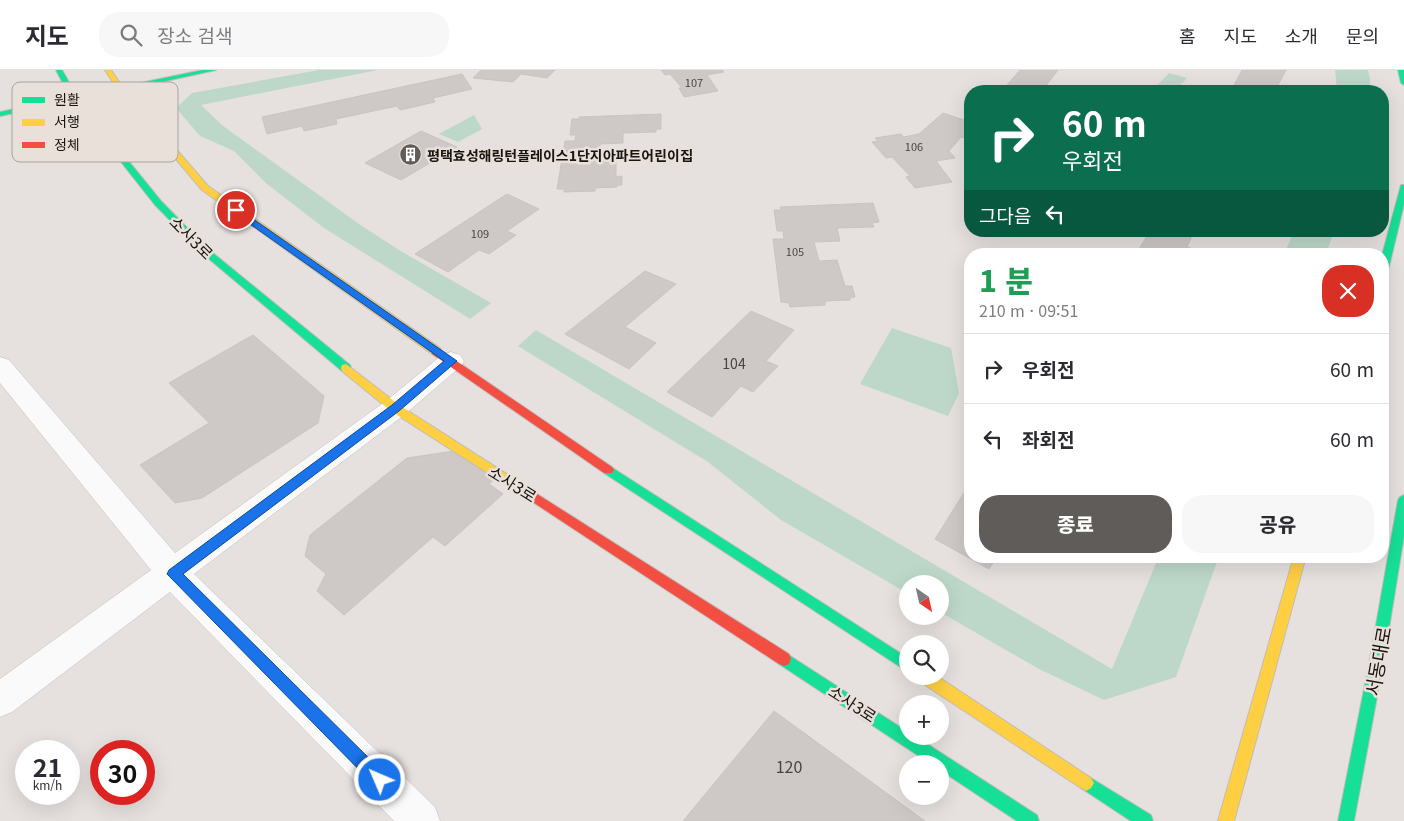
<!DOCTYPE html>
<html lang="ko">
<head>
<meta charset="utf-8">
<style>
  body { margin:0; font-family:Georgia,"Noto Sans KR",serif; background:#f7f7f7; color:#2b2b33; height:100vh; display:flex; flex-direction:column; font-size:19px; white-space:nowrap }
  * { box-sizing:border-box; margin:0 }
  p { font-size:16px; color:#7c7c81 }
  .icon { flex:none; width:28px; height:28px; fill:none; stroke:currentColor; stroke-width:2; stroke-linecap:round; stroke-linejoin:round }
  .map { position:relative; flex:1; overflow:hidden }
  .panel { position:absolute; left:964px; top:178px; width:425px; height:315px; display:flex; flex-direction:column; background:#fff; border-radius:20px; box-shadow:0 5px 20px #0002 }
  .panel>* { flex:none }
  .guide { position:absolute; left:964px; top:15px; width:425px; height:152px; border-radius:20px; box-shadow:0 5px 20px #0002; background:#0b6e4f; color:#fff; overflow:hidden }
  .needle { width:32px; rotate:146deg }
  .buttons { position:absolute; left:899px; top:505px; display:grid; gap:10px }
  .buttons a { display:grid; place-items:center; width:50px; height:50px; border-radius:50%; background:#fff; box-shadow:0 5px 20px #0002; font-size:25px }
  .speed { position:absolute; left:15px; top:670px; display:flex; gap:10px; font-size:25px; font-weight:700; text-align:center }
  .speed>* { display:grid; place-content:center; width:65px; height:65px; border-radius:50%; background:#fff; box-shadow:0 5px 20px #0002; line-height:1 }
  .speed small { font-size:12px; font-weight:400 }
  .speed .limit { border:8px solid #d22; background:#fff; color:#111 }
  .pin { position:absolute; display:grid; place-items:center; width:42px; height:42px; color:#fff; margin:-21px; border:2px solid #fff; border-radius:50%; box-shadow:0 1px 5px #0007 }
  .me { position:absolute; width:55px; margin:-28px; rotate:315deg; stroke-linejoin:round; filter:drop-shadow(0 0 4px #0008) }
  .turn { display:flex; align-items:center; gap:18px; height:105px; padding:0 15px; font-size:22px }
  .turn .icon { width:65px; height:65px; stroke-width:2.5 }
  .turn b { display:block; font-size:35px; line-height:42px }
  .then { display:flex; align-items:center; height:48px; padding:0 15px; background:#0003; gap:10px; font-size:19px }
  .round { display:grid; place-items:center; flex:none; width:52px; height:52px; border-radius:20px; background:#f7f7f7 }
  .overview { display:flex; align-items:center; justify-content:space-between; height:85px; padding:0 15px }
  h1 { font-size:30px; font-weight:800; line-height:38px; color:#1e9e55 }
  .action { display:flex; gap:10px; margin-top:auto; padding:10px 15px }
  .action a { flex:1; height:58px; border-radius:20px; background:#5f5c59; color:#fff; font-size:20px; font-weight:800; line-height:58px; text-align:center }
  .action a+a { background:#f7f7f7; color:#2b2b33 }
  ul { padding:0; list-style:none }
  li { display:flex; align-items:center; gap:15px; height:70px; padding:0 15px; border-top:1px solid #e1e1e2 }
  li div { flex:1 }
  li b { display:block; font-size:19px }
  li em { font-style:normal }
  header { display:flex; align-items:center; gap:30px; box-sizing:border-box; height:70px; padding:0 25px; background:#fff; border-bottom:1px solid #e1e1e2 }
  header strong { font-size:24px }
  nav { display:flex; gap:28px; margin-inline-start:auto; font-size:18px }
  .search { width:350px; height:45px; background:#f7f7f7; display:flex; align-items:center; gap:12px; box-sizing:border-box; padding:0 18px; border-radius:20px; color:#7c7c81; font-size:19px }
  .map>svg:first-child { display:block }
  .green { fill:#bdd8c9 }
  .building { fill:#cec9c7; stroke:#c8c4c2 }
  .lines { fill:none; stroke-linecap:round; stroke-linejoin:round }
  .street-casing { stroke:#c0bdba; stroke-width:1 }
  .fast-casing { stroke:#c0bdba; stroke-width:2 }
  .slow-casing { stroke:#c0bdba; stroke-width:2 }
  .jam-casing { stroke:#c0bdba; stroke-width:2 }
  .street { fill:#fbfafa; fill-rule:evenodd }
  .fast { fill:#16e098; fill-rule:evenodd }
  .slow { fill:#ffcf43; fill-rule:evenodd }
  .jam { fill:#f24e42; fill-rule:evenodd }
  .route { fill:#1a73e8; stroke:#114b97 }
  .labels { text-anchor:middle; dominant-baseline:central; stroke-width:5; stroke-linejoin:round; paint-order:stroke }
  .far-number-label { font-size:11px; fill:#474341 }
  .far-poi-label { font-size:14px; font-weight:bold; fill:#171412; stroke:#e9e0da; text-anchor:start }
  .number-label { font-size:14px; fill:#474341 }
  .street-label { font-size:16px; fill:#171412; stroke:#e9e0da }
  .near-number-label { font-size:16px; fill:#474341 }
  .near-street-label { font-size:19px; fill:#171412; stroke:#e9e0da }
  .key { fill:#e9e0da; stroke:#aaa39e; stroke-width:1 }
  .key-label { font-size:14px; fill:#171412 }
</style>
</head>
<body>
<header>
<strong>지도</strong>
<div class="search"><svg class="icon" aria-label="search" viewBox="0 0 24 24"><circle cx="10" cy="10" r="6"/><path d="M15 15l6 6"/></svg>장소 검색</div>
<nav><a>홈</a><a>지도</a><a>소개</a><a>문의</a></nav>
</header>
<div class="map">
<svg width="1404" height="751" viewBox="0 0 1404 751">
  <rect width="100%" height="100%" fill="#e6e1de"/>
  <g class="green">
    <polygon points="319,0 378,0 201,35 223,56 359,154 399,180 491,233 470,249 324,158 267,114 234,81 200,66 176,38 192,23"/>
    <polygon points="1335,0 1368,0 1370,9 1369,21 1337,21"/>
    <polygon points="1169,3 1187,8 1175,21 1152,21"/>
    <polygon points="474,45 482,59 458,72 439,64"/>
    <polygon points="1294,161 1334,161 1326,184 1284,184"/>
    <polygon points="892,258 951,278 959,323 948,346 860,314"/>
    <polygon points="536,260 1112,599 1159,486 1219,486 1176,607 1104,630 1039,599 940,542 940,514 908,514 907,523 781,450 708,392 518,276"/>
  </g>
  <g class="building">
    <polygon points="481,0 555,0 547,8 521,4 513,12 473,8"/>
    <polygon points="661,0 722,0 724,2 707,5 718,21 684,27 679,18 682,18 670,4 665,5"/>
    <polygon points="1020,0 1058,0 1042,21 1002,21"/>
    <polygon points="1242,0 1286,0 1275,21 1231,21"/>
    <polygon points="462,4 472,19 433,28 435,32 400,40 397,36 336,49 337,54 304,61 302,56 267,64 262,47"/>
    <polygon points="943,43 970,52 970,61 964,68 961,67 949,81 955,88 936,91 952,112 915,118 906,107 910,106 892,87 886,88 872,72 878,71 875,68 901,64 904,67 919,64"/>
    <polygon points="661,44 661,59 656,59 656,62 623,63 623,73 600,74 600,88 616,87 616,107 622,106 622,115 617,115 617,117 595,118 595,121 564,122 564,119 557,119 565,71 575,71 576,65 570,65 572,49 579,49 579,47"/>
    <polygon points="421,61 457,77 401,110 365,93"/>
    <polygon points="507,124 539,139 507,161 516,165 489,184 479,180 448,202 415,184"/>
    <polygon points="873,133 879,152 872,153 874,157 837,158 840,171 814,172 819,191 837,190 845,216 852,216 855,227 850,228 850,230 825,231 825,235 790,237 789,233 781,232 773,169 784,169 783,161 777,161 774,140 781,140 780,137"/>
    <polygon points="1150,161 1194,161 1187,177 1205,183 1136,184"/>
    <polygon points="645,201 676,214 625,257 656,273 629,299 565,264"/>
    <polygon points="751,241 794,260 766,291 778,296 753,322 741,316 712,347 667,322"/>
    <polygon points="253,265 324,326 318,353 202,428 175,433 140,395 209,353 169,313"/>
    <polygon points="454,381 495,409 489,414 503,424 445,476 433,467 344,545 317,521 326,504 305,486 310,465 407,388"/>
    <polygon points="970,413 970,486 997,486 989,499 935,469"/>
    <polygon points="774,641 925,751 683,751"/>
  </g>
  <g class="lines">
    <defs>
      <polygon id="street" points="451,282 460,285 464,291 460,297 404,345 194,504 435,737 440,751 394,751 170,522 12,642 0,647 0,609 151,500 0,313 0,287 9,290 175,483 386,331 442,285"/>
      <g id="fast">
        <polygon points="56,0 62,0 77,26 203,0 216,0 79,30 161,131 208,179 350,295 351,298 350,301 342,301 202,183 155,135 73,31 0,46 0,42 70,27"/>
        <polygon points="1398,0 1404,0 1404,15 1401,13"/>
        <polygon points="1401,115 1404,115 1404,134 1387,205 1382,208 1382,185"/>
        <polygon points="608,395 908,588 908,602 604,403 602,400 604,397"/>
        <polygon points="1404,425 1404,466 1384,589 1354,751 1338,751 1370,589 1398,430 1400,427"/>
        <polygon points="784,582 908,662 908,666 915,666 1037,745 1039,751 1017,751 940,700 940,694 931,694 779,594 777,589 779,584"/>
        <polygon points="1086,705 1151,745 1153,751 1131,751 1081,718 1078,713 1081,708"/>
      </g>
      <g id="slow">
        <polygon points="105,0 111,0 123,18 208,116 440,278 441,281 440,284 432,284 202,120 118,20"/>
        <polygon points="346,294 399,335 530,419 532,422 530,425 526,427 522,425 391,341 342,301 341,298 342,295"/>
        <polygon points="1294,486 1306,486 1234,751 1218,751"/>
        <polygon points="917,606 937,606 1091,708 1094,713 1091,718 1086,721 1081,718 919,611"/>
      </g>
      <g id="jam">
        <polygon points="436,277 612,397 614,400 612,403 604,403 432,284 431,281"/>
        <polygon points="526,417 789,584 791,589 789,594 784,596 779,594 522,425 520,422 522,419"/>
      </g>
    </defs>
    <use href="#street" class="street-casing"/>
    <use href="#fast" class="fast-casing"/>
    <use href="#slow" class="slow-casing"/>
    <use href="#jam" class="jam-casing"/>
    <use href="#street" class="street"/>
    <use href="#fast" class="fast"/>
    <use href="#slow" class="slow"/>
    <use href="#jam" class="jam"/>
  </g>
  <polygon class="route" points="236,137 457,291 399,341 183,504 385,704 387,710 385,715 380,717 374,715 167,504 169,500 392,335 444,291 233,142 231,140"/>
  <defs>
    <symbol id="building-disc" viewBox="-11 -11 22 22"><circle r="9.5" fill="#5f5c59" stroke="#e9e0da"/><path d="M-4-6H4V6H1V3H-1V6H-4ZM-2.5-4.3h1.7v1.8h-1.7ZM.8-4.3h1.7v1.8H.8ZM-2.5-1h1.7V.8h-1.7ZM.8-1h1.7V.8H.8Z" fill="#fff"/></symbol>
  </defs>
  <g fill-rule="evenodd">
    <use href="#building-disc" x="398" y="72" width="25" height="25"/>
  </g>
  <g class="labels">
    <g class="far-number-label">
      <text x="694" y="12">107</text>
      <text x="914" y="76">106</text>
      <text x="480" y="163">109</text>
      <text x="795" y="181">105</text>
    </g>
    <g class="far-poi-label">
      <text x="427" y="85">평택효성해링턴플레이스1단지아파트어린이집</text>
    </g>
    <g class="number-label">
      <text x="734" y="293">104</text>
    </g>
    <g class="street-label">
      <text transform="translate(192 167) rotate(45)">소사3로</text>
      <text transform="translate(513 413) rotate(32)">소사3로</text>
      <text transform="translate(853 633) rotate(33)">소사3로</text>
    </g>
    <g class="near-number-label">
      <text x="789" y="696">120</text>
    </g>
    <g class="near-street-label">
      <text transform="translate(1377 591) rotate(-80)">서동대로</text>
    </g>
  </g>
  <rect x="12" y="12" width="166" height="80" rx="8" class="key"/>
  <rect x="22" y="27" width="23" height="6" fill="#16e098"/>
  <rect x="22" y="49" width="23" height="7" fill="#ffcf43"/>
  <rect x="22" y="72" width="23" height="6" fill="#f24e42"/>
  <g class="key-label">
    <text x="54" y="35">원활</text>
    <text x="54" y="57">서행</text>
    <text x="54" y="80">정체</text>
  </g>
</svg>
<div class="buttons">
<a><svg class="needle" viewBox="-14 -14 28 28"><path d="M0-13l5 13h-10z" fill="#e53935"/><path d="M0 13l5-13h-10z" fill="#7c7c81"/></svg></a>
<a><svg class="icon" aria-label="search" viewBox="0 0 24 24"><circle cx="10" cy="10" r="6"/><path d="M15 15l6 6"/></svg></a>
<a>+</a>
<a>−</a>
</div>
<div class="speed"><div>21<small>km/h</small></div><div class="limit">30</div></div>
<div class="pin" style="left:236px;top:140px;background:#d93025"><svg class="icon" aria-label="arrive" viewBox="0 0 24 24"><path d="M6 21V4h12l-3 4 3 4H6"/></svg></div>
<svg class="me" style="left:380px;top:710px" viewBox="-20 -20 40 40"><circle r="17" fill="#1a73e8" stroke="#fff" stroke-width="3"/><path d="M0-11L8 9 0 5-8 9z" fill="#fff"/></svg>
<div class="guide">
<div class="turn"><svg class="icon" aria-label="right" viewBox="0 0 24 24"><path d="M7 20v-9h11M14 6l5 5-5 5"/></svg><div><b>60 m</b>우회전</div></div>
<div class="then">그다음<svg class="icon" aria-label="left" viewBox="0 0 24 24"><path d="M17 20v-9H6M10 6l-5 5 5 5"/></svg></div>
</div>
<section class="panel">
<div class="overview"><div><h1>1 분</h1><p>210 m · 09:51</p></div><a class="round" style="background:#d93025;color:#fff"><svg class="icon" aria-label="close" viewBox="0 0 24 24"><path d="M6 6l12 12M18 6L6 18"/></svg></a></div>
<ul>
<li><svg class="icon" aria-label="right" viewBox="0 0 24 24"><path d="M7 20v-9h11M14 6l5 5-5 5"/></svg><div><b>우회전</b></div><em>60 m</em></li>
<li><svg class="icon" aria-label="left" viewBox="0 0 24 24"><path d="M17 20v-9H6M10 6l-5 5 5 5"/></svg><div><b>좌회전</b></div><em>60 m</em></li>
</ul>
<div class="action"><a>종료</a><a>공유</a></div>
</section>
</div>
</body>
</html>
